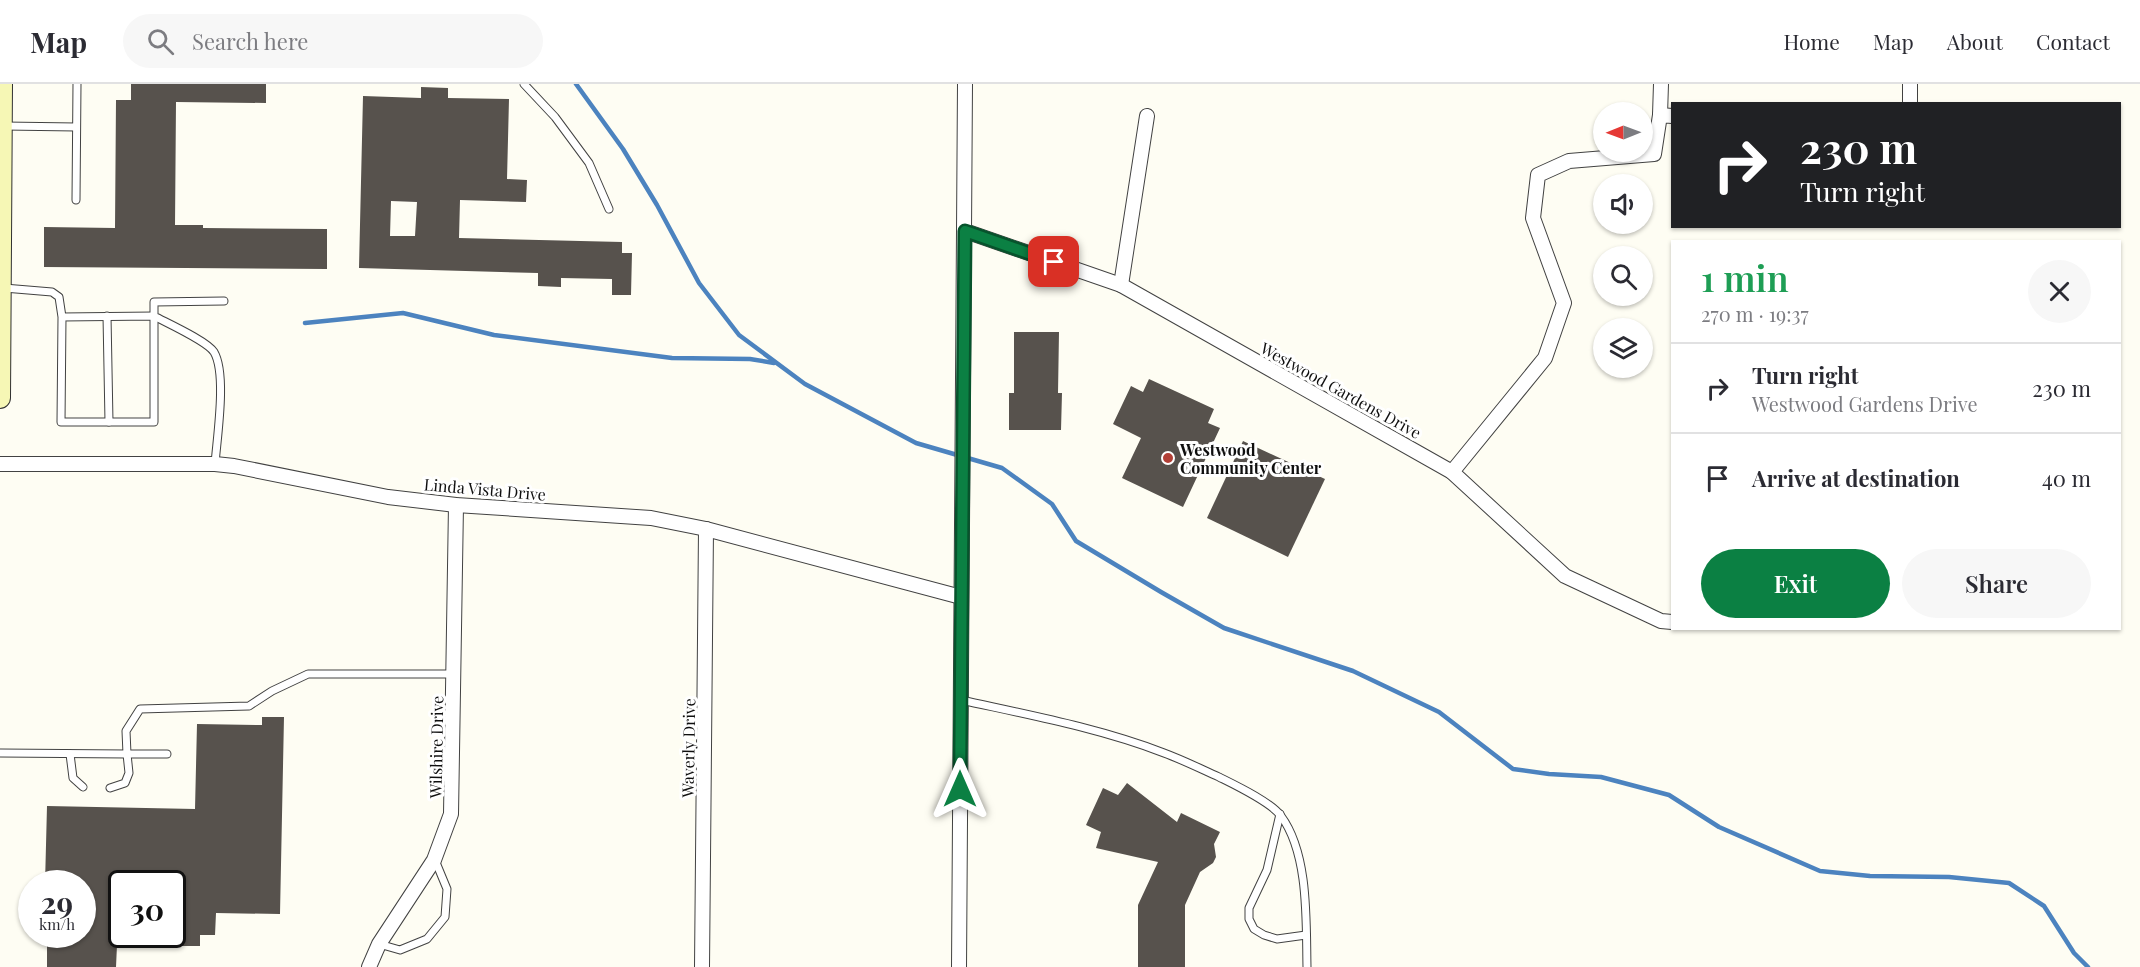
<!DOCTYPE html>
<html lang="en">
<head>
<meta charset="utf-8">
<style>
  body { margin:0; font-family:"Playfair Display",serif; background:#f7f7f7; color:#2b2b33; height:100vh; display:flex; flex-direction:column; font-size:22px; white-space:nowrap }
  * { box-sizing:border-box; margin:0 }
  p { font-size:20px; color:#7c7c81 }
  .icon { flex:none; width:33px; height:33px; fill:none; stroke:currentColor; stroke-width:2; stroke-linecap:round; stroke-linejoin:round }
  .map { position:relative; flex:1; overflow:hidden }
  .side { position:absolute; left:1671px; top:156px; width:450px; height:390px; display:flex; flex-direction:column; background:#fff; border-radius:0px; box-shadow:0 2px 4px #0004 }
  .side>* { flex:none }
  .hud { position:absolute; left:1671px; top:18px; width:450px; height:126px; border-radius:0px; box-shadow:0 2px 4px #0004; background:#202124; color:#fff; overflow:hidden }
  .needle { width:39px; rotate:269deg }
  .buttons { position:absolute; left:1593px; top:18px; display:grid; gap:12px }
  .buttons a { display:grid; place-items:center; width:60px; height:60px; border-radius:50%; background:#fff; box-shadow:0 2px 4px #0004; font-size:30px }
  .speed { position:absolute; left:18px; top:786px; display:flex; gap:12px; font-size:30px; font-weight:700; text-align:center }
  .speed>* { display:grid; place-content:center; width:78px; height:78px; border-radius:50%; background:#fff; box-shadow:0 2px 4px #0004; line-height:1 }
  .speed small { font-size:15px; font-weight:400 }
  .speed .limit { border:3px solid #111; border-radius:9px; background:#fff; color:#111 }
  .pin { position:absolute; display:grid; place-items:center; width:51px; height:51px; color:#fff; margin:-26px; border-radius:12px; box-shadow:0 3px 9px #0006 }
  .me { position:absolute; width:66px; margin:-33px; rotate:0deg; stroke-linejoin:round; filter:drop-shadow(0 0 4px #0008) }
  .turn { display:flex; align-items:center; gap:21px; height:126px; padding:0 30px; font-size:27px }
  .turn .icon { width:78px; height:78px; stroke-width:2.5 }
  .turn b { display:block; font-size:42px; line-height:51px }
  .round { display:grid; place-items:center; flex:none; width:63px; height:63px; border-radius:32px; background:#f7f7f7 }
  .head { display:flex; align-items:center; justify-content:space-between; height:102px; padding:0 30px }
  h1 { font-size:36px; font-weight:600; line-height:45px; color:#1e9e55 }
  .cta { display:flex; gap:12px; margin-top:auto; padding:12px 30px }
  .cta a { flex:1; height:69px; border-radius:36px; background:#0b8043; color:#fff; font-size:24px; font-weight:600; line-height:69px; text-align:center }
  .cta a+a { background:#f7f7f7; color:#2b2b33 }
  ul { padding:0; list-style:none }
  li { display:flex; align-items:center; gap:18px; height:90px; padding:0 30px; border-top:2px solid #e1e1e2 }
  li div { flex:1 }
  li b { display:block; font-size:22px }
  li em { font-style:normal }
  header { display:flex; align-items:center; gap:36px; box-sizing:border-box; height:84px; padding:0 30px; background:#fff; border-bottom:2px solid #e1e1e2 }
  header strong { font-size:28px }
  nav { display:flex; gap:33px; margin-inline-start:auto; font-size:21px }
  .search { width:420px; height:54px; background:#f7f7f7; display:flex; align-items:center; gap:15px; box-sizing:border-box; padding:0 21px; border-radius:33px; color:#7c7c81; font-size:22px }
  .map>svg:first-child { display:block }
  .lines { fill:none; stroke-linecap:round; stroke-linejoin:round }
  .stream { stroke:#4c83bf; stroke-width:4.5 }
  .building { fill:#57524d; fill-rule:evenodd }
  .service-casing { stroke:#424242; stroke-width:9 }
  .minor-casing { stroke:#424242; stroke-width:16 }
  .secondary-casing { stroke:#313131; stroke-width:22 }
  .service { stroke:#fff; stroke-width:7 }
  .minor { stroke:#fff; stroke-width:14 }
  .secondary { stroke:#f6f7b5; stroke-width:20 }
  .route-casing { stroke:#07532c; stroke-width:15 }
  .route { stroke:#0b8043; stroke-width:10 }
  .poi-dot { fill:#b13f36; stroke:#fff; stroke-width:2 }
  .labels { text-anchor:middle; dominant-baseline:central; stroke-width:6; stroke-linejoin:round; paint-order:stroke }
  .street-label { font-size:16px; fill:#0f0f0f; stroke:#fff }
  .poi-label { font-size:16px; font-weight:bold; fill:#0f0f0f; stroke:#fff; text-anchor:start }
</style>
</head>
<body>
<header>
<strong>Map</strong>
<div class="search"><svg class="icon" aria-label="search" viewBox="0 0 24 24"><circle cx="10" cy="10" r="6"/><path d="M15 15l6 6"/></svg>Search here</div>
<nav><a>Home</a><a>Map</a><a>About</a><a>Contact</a></nav>
</header>
<div class="map">
<svg width="2140" height="883" viewBox="0 0 2140 883">
  <rect width="100%" height="100%" fill="#fefdf3"/>
  <g class="lines">
    <g class="stream">
      <polyline points="576,0 623,65 657,121 699,199 739,251 805,300 916,359 1002,384 1052,420 1076,457 1161,508 1224,544 1353,587 1439,628 1513,685 1549,690 1601,693 1669,711 1719,743 1820,787 1870,792 1949,793 2009,799 2044,822 2074,869 2088,883"/>
      <polyline points="305,239 403,229 494,251 672,274 750,275 774,279"/>
    </g>
  </g>
  <g class="building">
    <polygon points="131,0 266,0 266,19 176,18 175,141 203,141 203,144 327,145 327,185 44,183 44,143 115,144 116,16 131,16"/>
    <path d="M 421,3 L 448,4 L 448,14 L 509,15 L 507,95 L 527,96 L 526,118 L 460,116 L 459,154 L 622,158 L 622,169 L 632,169 L 631,211 L 612,211 L 612,195 L 561,194 L 561,203 L 538,202 L 538,189 L 359,184 L 363,12 L 421,14 ZM 391,117 L 417,118 L 415,152 L 390,152 Z"/>
    <polygon points="1014,248 1059,248 1058,309 1062,309 1061,346 1009,346 1009,309 1014,309"/>
    <polygon points="1149,295 1214,325 1208,339 1220,344 1183,423 1122,394 1141,354 1113,340 1131,302 1143,308"/>
    <polygon points="1243,357 1325,395 1288,473 1207,434"/>
    <polygon points="262,633 284,633 280,830 216,829 215,851 200,851 200,862 172,862 172,800 122,800 122,861 117,861 116,883 47,883 47,850 82,850 82,800 45,800 47,722 195,725 197,640 262,641"/>
    <polygon points="1127,699 1177,738 1181,729 1220,748 1214,760 1216,773 1213,779 1200,788 1185,821 1185,883 1138,883 1138,821 1158,778 1096,764 1101,748 1086,741 1103,704 1118,711"/>
  </g>
  <g class="lines">
    <defs>
      <g id="service">
        <polyline points="524,0 555,33 589,79 609,125"/>
        <polyline points="4,42 76,43"/>
        <polyline points="76,116 77,0"/>
        <polyline points="4,204 52,208 59,213 62,233 61,338 154,338 154,232 62,233"/>
        <polyline points="107,232 109,338"/>
        <path d="M 215,380 C 217,353 227,290 214,268 C 207,257 167,239 154,232 L 154,218 L 224,217"/>
        <path d="M 961,616 C 1029,631 1099,644 1164,669 C 1183,676 1201,685 1219,693 C 1235,701 1271,718 1281,732 C 1309,770 1306,837 1307,883"/>
        <polyline points="0,669 127,670 126,647 140,625 249,622 272,607 308,590 453,590"/>
        <polyline points="70,670 73,694 83,703"/>
        <polyline points="110,704 125,699 129,689 127,670 167,670"/>
        <polyline points="1280,730 1267,786 1249,824 1249,835 1254,845 1264,851 1277,855 1306,851"/>
        <polyline points="379,860 400,866 427,855 445,833 447,805 435,776"/>
      </g>
      <g id="minor">
        <polyline points="1910,20 1910,0"/>
        <polyline points="1660,31 1661,0"/>
        <polyline points="965,147 1121,201 1452,388 1565,492 1661,537 1672,538"/>
        <polyline points="1121,201 1147,32"/>
        <polyline points="0,380 215,380 234,382 388,413 456,421 651,434 706,445 961,513"/>
        <polyline points="1452,388 1545,274 1564,219 1533,134 1538,91 1569,77 1654,70 1660,31 1672,32"/>
        <polyline points="369,883 379,860 434,776 451,730 456,421"/>
        <polyline points="702,883 706,445"/>
        <polyline points="959,883 965,0"/>
      </g>
      <polyline id="secondary" points="0,314 2,0"/>
    </defs>
    <use href="#service" class="service-casing"/>
    <use href="#minor" class="minor-casing"/>
    <use href="#secondary" class="secondary-casing"/>
    <use href="#service" class="service"/>
    <use href="#minor" class="minor"/>
    <use href="#secondary" class="secondary"/>
  </g>
  <g class="lines">
    <defs>
      <polyline id="route" points="960,705 965,147 1054,178"/>
    </defs>
    <use href="#route" class="route-casing"/>
    <use href="#route" class="route"/>
  </g>
  <circle class="poi-dot" cx="1168" cy="374" r="6"/>
  <g class="labels">
    <g class="street-label">
      <text transform="translate(1341 306) rotate(29)">Westwood Gardens Drive</text>
      <text transform="translate(485 405) rotate(5)">Linda Vista Drive</text>
      <text transform="translate(436 663) rotate(-89)">Wilshire Drive</text>
      <text transform="translate(688 664) rotate(-89)">Waverly Drive</text>
    </g>
    <g class="poi-label">
      <text x="1180" y="365">Westwood<tspan x="1180" dy="18">Community Center</tspan></text>
    </g>
  </g>
</svg>
<div class="buttons">
<a><svg class="needle" viewBox="-14 -14 28 28"><path d="M0-13l5 13h-10z" fill="#e53935"/><path d="M0 13l5-13h-10z" fill="#7c7c81"/></svg></a>
<a><svg class="icon" aria-label="sound" viewBox="0 0 24 24"><path d="M4 9h4l5-4v14l-5-4H4zM17 9q2 3 0 6"/></svg></a>
<a><svg class="icon" aria-label="search" viewBox="0 0 24 24"><circle cx="10" cy="10" r="6"/><path d="M15 15l6 6"/></svg></a>
<a><svg class="icon" aria-label="layers" viewBox="0 0 24 24"><path d="M12 4l9 5-9 5-9-5zM3 14l9 5 9-5"/></svg></a>
</div>
<div class="speed"><div>29<small>km/h</small></div><div class="limit">30</div></div>
<div class="pin" style="left:1054px;top:178px;background:#d93025"><svg class="icon" aria-label="arrive" viewBox="0 0 24 24"><path d="M6 21V4h12l-3 4 3 4H6"/></svg></div>
<svg class="me" style="left:960px;top:705px" viewBox="-20 -20 40 40"><path d="M0-17L14 15 0 8-14 15z" fill="#0b8043" stroke="#fff" stroke-width="4"/></svg>
<div class="hud">
<div class="turn"><svg class="icon" aria-label="right" viewBox="0 0 24 24"><path d="M7 20v-9h11M14 6l5 5-5 5"/></svg><div><b>230 m</b>Turn right</div></div>
</div>
<section class="side">
<div class="head"><div><h1>1 min</h1><p>270 m · 19:37</p></div><a class="round"><svg class="icon" aria-label="close" viewBox="0 0 24 24"><path d="M6 6l12 12M18 6L6 18"/></svg></a></div>
<ul>
<li><svg class="icon" aria-label="right" viewBox="0 0 24 24"><path d="M7 20v-9h11M14 6l5 5-5 5"/></svg><div><b>Turn right</b><p>Westwood Gardens Drive</p></div><em>230 m</em></li>
<li><svg class="icon" aria-label="arrive" viewBox="0 0 24 24"><path d="M6 21V4h12l-3 4 3 4H6"/></svg><div><b>Arrive at destination</b></div><em>40 m</em></li>
</ul>
<div class="cta"><a>Exit</a><a>Share</a></div>
</section>
</div>
</body>
</html>
